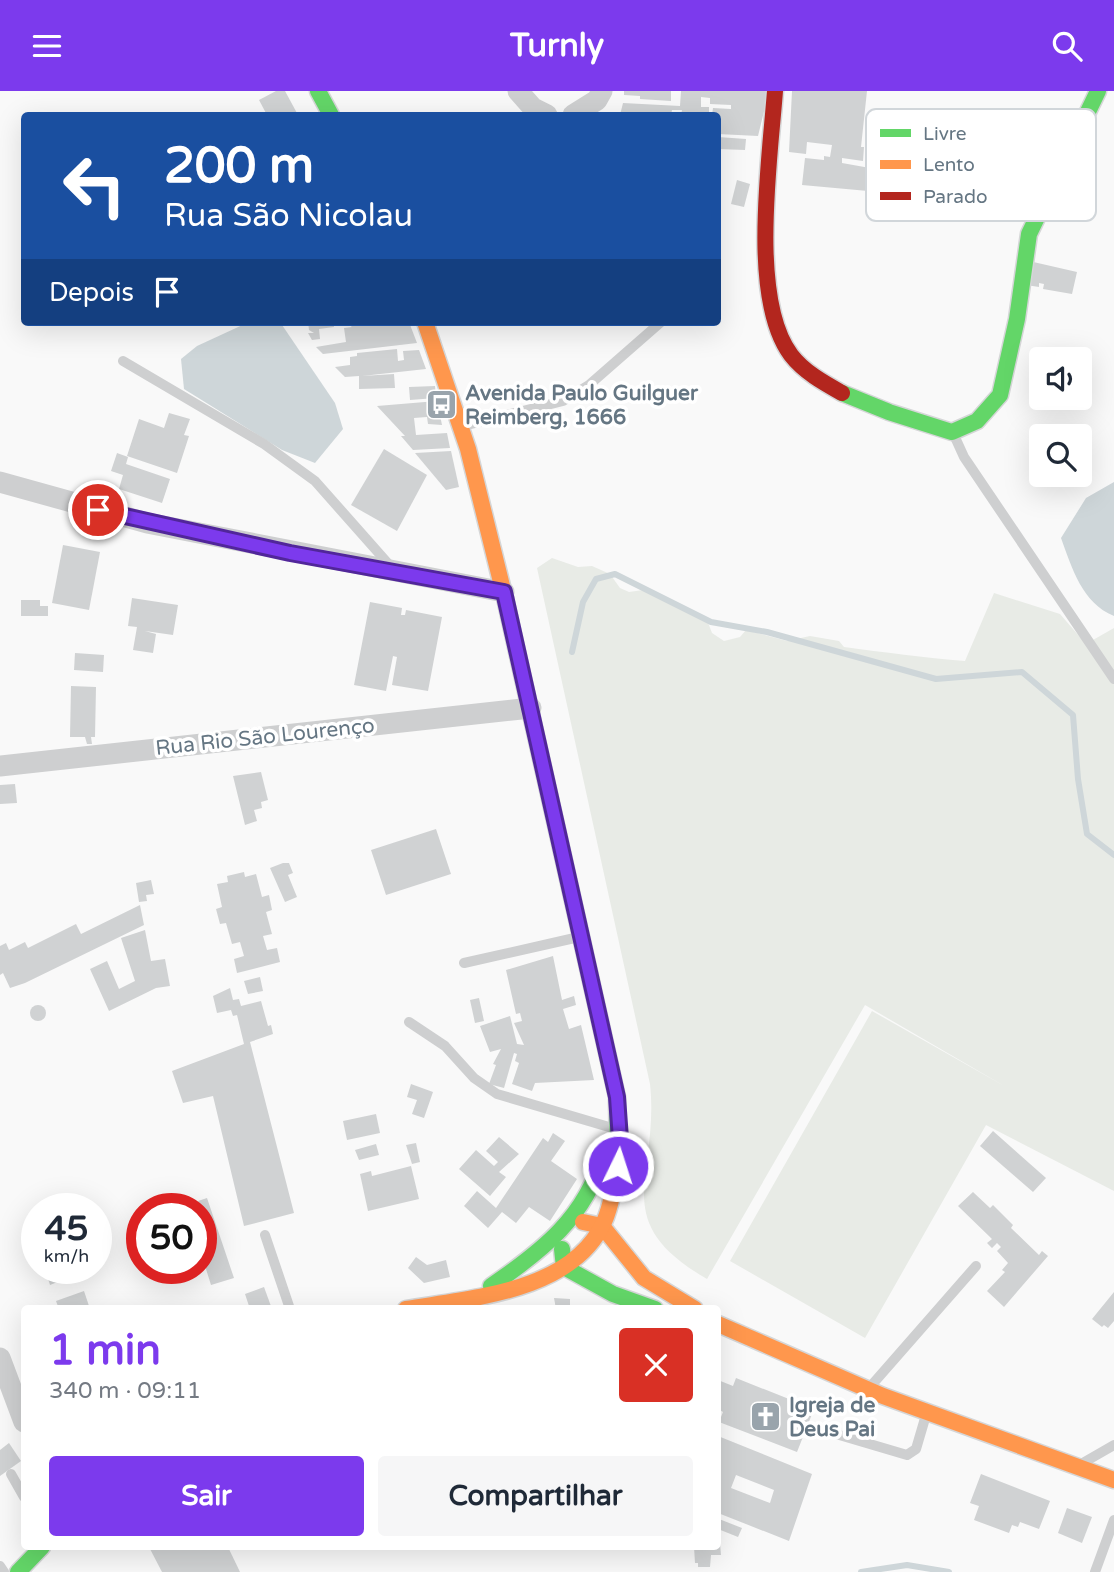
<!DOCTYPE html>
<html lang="pt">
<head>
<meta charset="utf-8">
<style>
  body { margin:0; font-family:"Varela Round",sans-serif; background:#f6f6f7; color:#1f2937; height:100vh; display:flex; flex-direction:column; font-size:26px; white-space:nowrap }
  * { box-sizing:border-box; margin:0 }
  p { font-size:23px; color:#747a83 }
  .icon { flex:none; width:38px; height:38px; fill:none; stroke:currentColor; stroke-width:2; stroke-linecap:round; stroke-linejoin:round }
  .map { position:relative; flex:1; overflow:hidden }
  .sheet { position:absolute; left:21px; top:1214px; width:700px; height:245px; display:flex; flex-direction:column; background:#fff; border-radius:7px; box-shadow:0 7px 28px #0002 }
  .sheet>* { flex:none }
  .guide { position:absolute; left:21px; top:21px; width:700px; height:214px; border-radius:7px; box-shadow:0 7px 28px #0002; background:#1a4fa0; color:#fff; overflow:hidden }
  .fabs { position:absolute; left:1029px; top:256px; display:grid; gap:14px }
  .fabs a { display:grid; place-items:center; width:63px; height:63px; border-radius:7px; background:#fff; box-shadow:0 7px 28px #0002; font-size:35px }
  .speed { position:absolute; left:21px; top:1102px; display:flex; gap:14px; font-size:35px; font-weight:700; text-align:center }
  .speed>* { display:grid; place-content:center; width:91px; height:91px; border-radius:50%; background:#fff; box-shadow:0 7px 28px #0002; line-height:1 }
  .speed small { font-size:18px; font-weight:400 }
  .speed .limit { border:10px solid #d22; background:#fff; color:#111 }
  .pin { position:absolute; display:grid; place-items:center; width:60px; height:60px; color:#fff; margin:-30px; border:4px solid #fff; border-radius:50%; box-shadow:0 2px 7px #0007 }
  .me { position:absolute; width:77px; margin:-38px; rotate:4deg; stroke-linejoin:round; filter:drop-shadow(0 0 5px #0008) }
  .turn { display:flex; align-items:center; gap:24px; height:147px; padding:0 28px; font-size:32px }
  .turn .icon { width:91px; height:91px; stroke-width:2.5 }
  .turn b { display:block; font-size:49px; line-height:60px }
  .then { display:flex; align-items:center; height:66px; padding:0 28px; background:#0003; gap:14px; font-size:26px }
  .round { display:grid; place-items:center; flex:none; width:74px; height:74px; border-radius:7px; background:#f6f6f7 }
  .headline { display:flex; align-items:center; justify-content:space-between; height:119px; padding:0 28px }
  h1 { font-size:42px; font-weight:700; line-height:52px; color:#7c3aed }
  .primary-button { display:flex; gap:14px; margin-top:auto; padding:14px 28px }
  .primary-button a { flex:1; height:80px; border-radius:7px; background:#7c3aed; color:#fff; font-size:28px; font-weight:700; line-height:80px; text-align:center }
  .primary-button a+a { background:#f6f6f7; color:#1f2937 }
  header { display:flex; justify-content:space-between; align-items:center; height:91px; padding:0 28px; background:#7c3aed; color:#fff; font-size:32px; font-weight:700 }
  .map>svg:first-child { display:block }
  .green { fill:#e8ebe6 }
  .water { fill:#ced6d9 }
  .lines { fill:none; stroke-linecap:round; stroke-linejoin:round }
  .stream { stroke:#ced6d9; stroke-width:6 }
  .building { fill:#d0d2d3; fill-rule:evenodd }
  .fast-casing { stroke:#d5d6d7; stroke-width:19 }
  .slow-casing { stroke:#d5d6d7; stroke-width:19 }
  .jam-casing { stroke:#d5d6d7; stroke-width:19 }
  .lane { stroke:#cecfd0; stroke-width:10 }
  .street { stroke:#cecfd0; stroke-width:21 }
  .fast { stroke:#63d668; stroke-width:16 }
  .slow { stroke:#ff974d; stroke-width:16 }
  .jam { stroke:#b3261e; stroke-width:16 }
  .route-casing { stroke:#51269a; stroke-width:18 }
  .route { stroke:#7c3aed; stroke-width:12 }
  .labels { text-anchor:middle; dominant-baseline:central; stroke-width:7; stroke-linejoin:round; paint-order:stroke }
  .poi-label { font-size:21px; font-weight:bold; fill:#657683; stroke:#fff; text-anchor:start }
  .street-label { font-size:21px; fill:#657683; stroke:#fff }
  .key { fill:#fff; stroke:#d1d6da; stroke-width:2 }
  .key-label { font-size:19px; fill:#657683 }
</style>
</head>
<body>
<header><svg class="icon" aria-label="menu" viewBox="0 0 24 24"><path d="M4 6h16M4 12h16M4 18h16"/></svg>Turnly<svg class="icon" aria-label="search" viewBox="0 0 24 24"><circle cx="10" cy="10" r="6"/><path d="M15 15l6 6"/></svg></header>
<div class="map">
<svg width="1114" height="1481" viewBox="0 0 1114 1481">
  <rect width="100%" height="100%" fill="#f9f9f9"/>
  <path class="green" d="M 552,467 L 578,476 L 592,475 L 610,483 L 620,497 L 629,501 L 643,499 L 684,515 L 703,530 L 707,529 L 712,542 L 724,550 L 740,546 L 746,539 L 787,550 L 810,545 L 839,550 L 844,556 C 883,561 925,567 965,570 L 994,502 L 1060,523 L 1086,553 L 1114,537 L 1114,1100 L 986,1034 L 865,1247 L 730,1170 L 872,920 L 1006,996 L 865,914 L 707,1188 C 605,1129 660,1086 650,993 L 537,477 Z"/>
  <g class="water">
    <polygon points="249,231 280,231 335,312 343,338 315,372 282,359 184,298 181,268 197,255"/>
    <path d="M 1114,391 L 1114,525 C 1082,512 1072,477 1061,447 L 1086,407 Z"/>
  </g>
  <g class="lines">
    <g class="stream">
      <polyline points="572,561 583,511 596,488 615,483 711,531 767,541 936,588 1022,581 1073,624 1078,688 1087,743 1114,764"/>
      <polyline points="861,1481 907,1474 949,1481"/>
    </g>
  </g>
  <g class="building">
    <polygon points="276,0 285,0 298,24 267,24 259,9"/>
    <polygon points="624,0 671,0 671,10 640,8 640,5 624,4"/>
    <polygon points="681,0 769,0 758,45 718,43 718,24 712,24 713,17 731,18 731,14 710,13 710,7 701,6 701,16 709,16 709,24 681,24 682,19 672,19 671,24 620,24 623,12 680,15"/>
    <polygon points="792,0 867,0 861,56 864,56 863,70 842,67 842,72 870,77 868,100 802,94 805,67 824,69 824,65 830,66 832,54 807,51 806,63 789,61"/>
    <polygon points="718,46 746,48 745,59 718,58"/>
    <polygon points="737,89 750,93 744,116 731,113"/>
    <polygon points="1029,170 1077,181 1072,203 1043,198 1044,193 1039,192 1039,196 1026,194"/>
    <polygon points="308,231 333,231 334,236 319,238 320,248 312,249 308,242 314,242 309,239"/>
    <polygon points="345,231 384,231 385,234 409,231 417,252 323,263 316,256 346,251 344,237 352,236"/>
    <polygon points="397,258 398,270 404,269 403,260 419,259 426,278 362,285 394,283 395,297 359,298 359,285 345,286 335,276 350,274 350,266 357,265 357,262"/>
    <polygon points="435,295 436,307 410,309 409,296"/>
    <polygon points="437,310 442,334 428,333 427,326 414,327 416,344 447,342 450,357 413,359 401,345 405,345 377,315"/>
    <polygon points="169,322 190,328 184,344 189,345 177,382 127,365 139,328 164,337"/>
    <polygon points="384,358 427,384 397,440 351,414"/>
    <polygon points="451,360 459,396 446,399 415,362"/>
    <polygon points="117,362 128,366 126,373 170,388 162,412 119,398 123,384 111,380"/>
    <polygon points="63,454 100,461 89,519 52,512"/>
    <polygon points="132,507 178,514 173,544 145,540 156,543 153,562 133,559 137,536 128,535"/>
    <polygon points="21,509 40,509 40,515 48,515 48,525 21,525"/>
    <polygon points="370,511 402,517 401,524 405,524 406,519 442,526 428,600 392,594 397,566 393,565 386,600 354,594"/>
    <polygon points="75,562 104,564 103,581 74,579"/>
    <polygon points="71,595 96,596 95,646 91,646 92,653 87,653 85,646 70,646"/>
    <polygon points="261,681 268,709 261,711 262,717 254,719 257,730 245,734 233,685"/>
    <polygon points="15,693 17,712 0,713 0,694"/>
    <polygon points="436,738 451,783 386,804 371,759"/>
    <polygon points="283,772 289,772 293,782 288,784 297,806 285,811 270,777"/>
    <polygon points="244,781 245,786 256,783 262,806 269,804 272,819 266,821 272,843 263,845 267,859 277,857 280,871 237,882 234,868 244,865 240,851 232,853 226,832 220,833 216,818 222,816 217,793 228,791 227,785"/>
    <polygon points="151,789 154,803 146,804 147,810 139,811 136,792"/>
    <polygon points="140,814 144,834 25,892 10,897 3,882 0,884 0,855 6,852 9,859 25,851 28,857 76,833 81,843"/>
    <polygon points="145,839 151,870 165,868 170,895 156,897 109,920 90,878 107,870 119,898 135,890 121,847"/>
    <polygon points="553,865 562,909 574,905 576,914 563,918 569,938 581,934 594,989 535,992 532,1000 512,993 519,972 515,970 517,963 514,962 504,997 489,993 496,974 493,973 501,958 490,961 480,935 510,925 517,953 524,954 514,932 522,930 520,922 516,923 506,879"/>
    <polygon points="260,886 263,900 248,903 244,890"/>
    <polygon points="230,897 233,909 239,908 241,915 261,910 268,935 271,934 273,943 250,951 294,1122 244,1135 213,1005 183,1012 172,980 244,953 237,924 233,925 231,919 217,922 213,905"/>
    <polygon points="479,907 484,930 475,932 470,909"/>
    <circle cx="38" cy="922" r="8"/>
    <polygon points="411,993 433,1001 424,1027 412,1023 417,1009 407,1006"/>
    <polygon points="376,1023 380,1042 347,1049 343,1030"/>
    <polygon points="993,1040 1046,1087 1033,1101 980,1055"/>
    <polygon points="553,1042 565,1050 551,1070 577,1088 550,1130 529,1116 516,1132 502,1121 488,1137 464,1115 477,1100 496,1117 543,1047 548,1051"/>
    <polygon points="499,1046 519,1063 499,1081 506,1086 490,1105 459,1078 476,1059 494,1075 498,1071 486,1060"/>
    <polygon points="416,1052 420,1071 412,1073 406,1054"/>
    <polygon points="376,1053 379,1064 359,1069 355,1059"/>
    <polygon points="411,1075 419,1108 368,1120 360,1083 371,1080 372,1085"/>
    <polygon points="973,1101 990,1117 993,1114 1013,1134 1011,1137 1039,1164 1042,1160 1048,1165 1004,1216 987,1200 1005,1181 1002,1179 1008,1172 997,1160 1001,1156 997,1152 992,1157 987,1152 992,1148 958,1115"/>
    <polygon points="207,1107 234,1187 211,1194 201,1162 216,1157 213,1149 210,1149 198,1110"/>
    <polygon points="416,1166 427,1174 446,1169 450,1186 424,1192 408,1177"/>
    <polygon points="45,1178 56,1178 60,1190 50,1194"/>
    <polygon points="264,1196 272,1218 250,1218 245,1203"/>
    <polygon points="84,1200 90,1218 59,1218 56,1210"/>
    <polygon points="1114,1201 1114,1230 1108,1237 1104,1234 1102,1236 1092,1228"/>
    <polygon points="554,1207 570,1208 570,1218 556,1218"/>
    <polygon points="736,1287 814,1318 797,1361 719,1331 723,1321 718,1318 718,1289 733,1295"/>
    <path d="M 718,1345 L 812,1383 L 789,1450 L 718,1422 ZM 736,1384 L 774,1399 L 770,1412 L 731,1397 Z"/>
    <polygon points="9,1352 21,1370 0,1385 0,1359"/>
    <polygon points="981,1383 1050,1410 1039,1438 1020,1431 1018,1436 1012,1434 1009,1442 974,1429 979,1415 970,1412"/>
    <polygon points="1067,1417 1092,1426 1082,1452 1058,1442"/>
    <polygon points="719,1428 742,1437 738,1446 718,1438"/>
    <polygon points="718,1452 720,1452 721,1464 711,1464 710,1476 698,1476 698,1472 695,1472 694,1456 718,1456"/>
    <polygon points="149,1456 228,1456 240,1481 162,1481"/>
  </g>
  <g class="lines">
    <defs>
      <g id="fast">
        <polyline points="318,0 331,24"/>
        <polyline points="842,302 889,321 952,341 977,330 1000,304 1017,228 1029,143 1098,0"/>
        <polyline points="505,507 617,1006 618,1063"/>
        <polyline points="562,1158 564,1176 613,1203 655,1218"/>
        <path d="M 491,1195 C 542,1160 586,1126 603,1064"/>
        <polyline points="18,1481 42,1456"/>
      </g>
      <g id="slow">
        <polyline points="425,231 468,358 505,507"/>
        <polyline points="583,1131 602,1135 644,1187 695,1218"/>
        <path d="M 406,1218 C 471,1207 572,1201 604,1131 C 613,1111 616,1085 618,1063"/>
        <polyline points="718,1233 883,1305 1114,1389"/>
      </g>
      <path id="jam" d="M 775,0 C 770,68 749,208 791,264 C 804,281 824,292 842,302"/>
    </defs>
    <use href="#fast" class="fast-casing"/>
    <use href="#slow" class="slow-casing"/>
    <use href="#jam" class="jam-casing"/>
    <g class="lane">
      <polyline points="123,270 264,353 315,390 392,477"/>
      <polyline points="463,335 563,310 589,294 661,231"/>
      <polyline points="954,344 964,366 1114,588"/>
      <polyline points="464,872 579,846"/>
      <polyline points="409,931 445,955 474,987 497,1003 609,1036"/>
      <polyline points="265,1144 290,1218"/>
      <polyline points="870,1296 976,1175"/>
      <polyline points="836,1343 907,1364 916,1358 926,1324"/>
      <polyline points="1081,1373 1114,1354"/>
      <polyline points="11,1383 24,1406"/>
      <polyline points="0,1475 4,1481"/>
      <polyline points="1095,1481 1114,1429"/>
    </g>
    <g class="street">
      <polyline points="518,0 533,17 547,24"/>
      <polyline points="573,24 597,9 602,0"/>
      <polyline points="0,391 147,432 504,501"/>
      <polyline points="0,675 531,617"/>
      <polyline points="0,1267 24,1331"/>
    </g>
    <use href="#fast" class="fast"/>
    <use href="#slow" class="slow"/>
    <use href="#jam" class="jam"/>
  </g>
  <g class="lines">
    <defs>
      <polyline id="route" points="98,419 290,462 504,501 617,1006 620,1048 618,1075"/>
    </defs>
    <use href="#route" class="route-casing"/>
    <use href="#route" class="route"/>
  </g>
  <defs>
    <symbol id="bus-square" viewBox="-11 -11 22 22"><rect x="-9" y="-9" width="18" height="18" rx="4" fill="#99a4ac" stroke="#fff"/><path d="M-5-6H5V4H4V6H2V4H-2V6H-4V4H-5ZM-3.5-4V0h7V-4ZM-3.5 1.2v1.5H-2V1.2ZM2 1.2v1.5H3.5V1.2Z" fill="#fff"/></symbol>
    <symbol id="church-square" viewBox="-11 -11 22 22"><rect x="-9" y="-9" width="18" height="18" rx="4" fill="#99a4ac" stroke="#fff"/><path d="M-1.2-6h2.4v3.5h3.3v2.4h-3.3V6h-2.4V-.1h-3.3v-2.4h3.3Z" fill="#fff"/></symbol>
  </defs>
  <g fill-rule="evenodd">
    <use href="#bus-square" x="424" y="296" width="35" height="35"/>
    <use href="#church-square" x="748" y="1308" width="35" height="35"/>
  </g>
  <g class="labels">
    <g class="poi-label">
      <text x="465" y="302">Avenida Paulo Guilguer<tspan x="465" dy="24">Reimberg, 1666</tspan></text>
      <text x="789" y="1314">Igreja de<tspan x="789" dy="24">Deus Pai</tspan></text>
    </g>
    <g class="street-label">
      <text transform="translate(265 646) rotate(-6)">Rua Rio São Lourenço</text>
    </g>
  </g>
  <rect x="866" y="18" width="230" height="112" rx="10" class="key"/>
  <rect x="880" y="38" width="31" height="8" fill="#63d668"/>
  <rect x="880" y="69" width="31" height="9" fill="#ff974d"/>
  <rect x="880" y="101" width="31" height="8" fill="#b3261e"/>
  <g class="key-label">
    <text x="923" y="49">Livre</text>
    <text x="923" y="80">Lento</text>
    <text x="923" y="112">Parado</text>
  </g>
</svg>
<div class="fabs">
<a><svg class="icon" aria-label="sound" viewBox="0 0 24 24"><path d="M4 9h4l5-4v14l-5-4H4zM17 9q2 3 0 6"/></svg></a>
<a><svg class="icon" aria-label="search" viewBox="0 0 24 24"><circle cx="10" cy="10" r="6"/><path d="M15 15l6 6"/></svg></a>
</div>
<div class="speed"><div>45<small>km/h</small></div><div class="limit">50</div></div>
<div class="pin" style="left:98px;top:419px;background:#d93025"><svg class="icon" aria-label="arrive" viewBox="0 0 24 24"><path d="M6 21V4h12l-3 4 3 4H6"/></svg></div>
<svg class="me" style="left:618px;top:1075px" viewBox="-20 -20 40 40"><circle r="17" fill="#7c3aed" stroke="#fff" stroke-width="3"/><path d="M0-11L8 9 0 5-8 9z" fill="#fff"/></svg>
<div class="guide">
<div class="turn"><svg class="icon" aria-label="left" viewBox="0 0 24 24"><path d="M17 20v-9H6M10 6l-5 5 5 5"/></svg><div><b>200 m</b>Rua São Nicolau</div></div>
<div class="then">Depois<svg class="icon" aria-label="arrive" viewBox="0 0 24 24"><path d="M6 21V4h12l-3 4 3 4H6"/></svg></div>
</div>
<section class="sheet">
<div class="headline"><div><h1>1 min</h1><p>340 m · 09:11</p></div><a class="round" style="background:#d93025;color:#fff"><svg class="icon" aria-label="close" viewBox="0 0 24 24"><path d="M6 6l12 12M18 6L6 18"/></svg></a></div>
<div class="primary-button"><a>Sair</a><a>Compartilhar</a></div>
</section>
</div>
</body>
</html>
